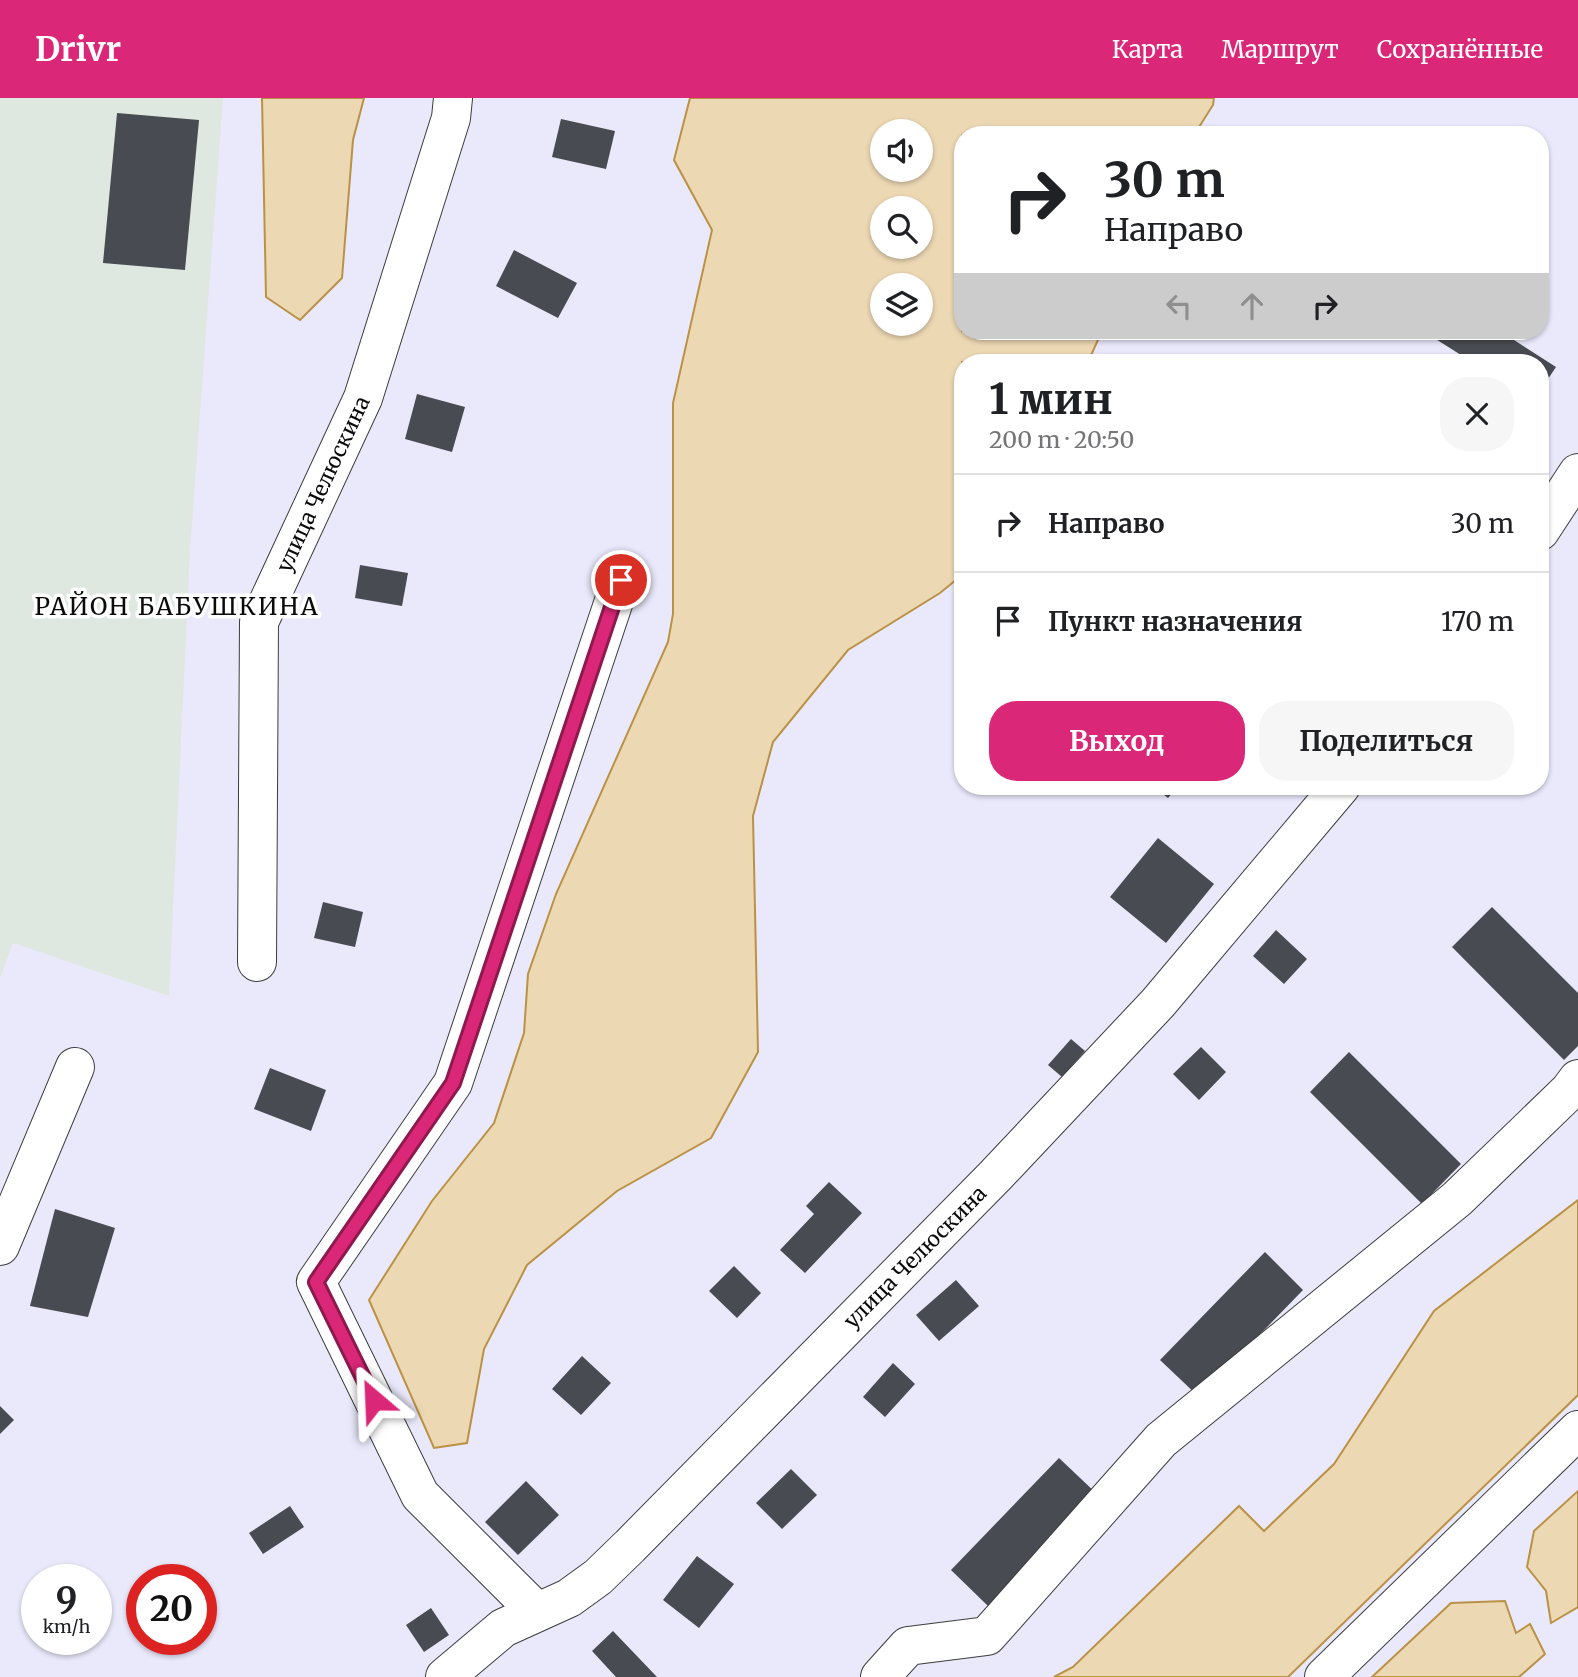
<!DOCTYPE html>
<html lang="ru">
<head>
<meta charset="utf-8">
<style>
  body { margin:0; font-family:Merriweather,serif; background:#f6f6f6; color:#202124; height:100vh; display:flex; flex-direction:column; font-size:26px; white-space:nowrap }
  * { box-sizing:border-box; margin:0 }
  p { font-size:23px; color:#757577 }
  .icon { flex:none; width:38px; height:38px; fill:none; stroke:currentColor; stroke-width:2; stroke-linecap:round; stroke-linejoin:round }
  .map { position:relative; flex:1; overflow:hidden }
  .details { position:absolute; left:954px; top:256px; width:595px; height:441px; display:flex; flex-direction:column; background:#fff; border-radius:28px; box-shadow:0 2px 5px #0004 }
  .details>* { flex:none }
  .hud { position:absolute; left:954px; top:28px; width:595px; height:214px; border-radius:28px; box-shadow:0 2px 5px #0004; background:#fff; color:#202124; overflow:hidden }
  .buttons { position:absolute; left:870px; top:21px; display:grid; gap:14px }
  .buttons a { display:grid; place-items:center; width:63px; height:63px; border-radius:50%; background:#fff; box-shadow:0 2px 5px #0004; font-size:35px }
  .speed { position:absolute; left:21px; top:1466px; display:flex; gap:14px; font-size:35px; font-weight:700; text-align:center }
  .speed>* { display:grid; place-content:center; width:91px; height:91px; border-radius:50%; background:#fff; box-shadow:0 2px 5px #0004; line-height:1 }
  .speed small { font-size:18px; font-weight:400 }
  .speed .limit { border:10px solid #d22; background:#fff; color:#111 }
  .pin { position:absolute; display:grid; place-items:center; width:60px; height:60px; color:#fff; margin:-30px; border:4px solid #fff; border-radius:50%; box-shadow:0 2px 7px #0007 }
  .me { position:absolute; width:77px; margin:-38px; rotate:334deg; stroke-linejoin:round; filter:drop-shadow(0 0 5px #0008) }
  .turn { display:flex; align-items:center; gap:24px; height:147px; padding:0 35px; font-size:32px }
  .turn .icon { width:91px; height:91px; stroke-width:2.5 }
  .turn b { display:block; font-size:49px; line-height:60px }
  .lanes { display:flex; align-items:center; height:66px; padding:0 35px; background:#0003; justify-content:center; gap:35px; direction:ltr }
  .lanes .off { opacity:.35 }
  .round { display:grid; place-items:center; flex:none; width:74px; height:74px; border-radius:28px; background:#f6f6f6 }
  .overview { display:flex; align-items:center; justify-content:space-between; height:119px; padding:0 35px }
  h1 { font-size:42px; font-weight:700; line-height:52px }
  .primary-button { display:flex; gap:14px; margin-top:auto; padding:14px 35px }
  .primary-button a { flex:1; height:80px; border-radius:28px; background:#db2777; color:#fff; font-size:28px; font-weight:700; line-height:80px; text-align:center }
  .primary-button a+a { background:#f6f6f6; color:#202124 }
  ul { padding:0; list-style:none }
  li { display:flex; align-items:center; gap:21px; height:98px; padding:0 35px; border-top:2px solid #e0e0e0 }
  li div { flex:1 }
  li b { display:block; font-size:26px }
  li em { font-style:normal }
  header { display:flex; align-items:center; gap:42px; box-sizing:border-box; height:98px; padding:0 35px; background:#db2777; color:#fff }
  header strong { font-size:33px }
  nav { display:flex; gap:38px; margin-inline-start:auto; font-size:24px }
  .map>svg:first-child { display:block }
  .industrial { fill:#dee8e0 }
  .water { fill:#edd8b4; stroke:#ba9245; stroke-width:2; fill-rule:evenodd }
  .building { fill:#484b51 }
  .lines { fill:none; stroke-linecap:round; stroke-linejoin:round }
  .minor-casing { stroke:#3d3d3d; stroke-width:40 }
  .minor { stroke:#fff; stroke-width:38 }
  .route-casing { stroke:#8e194d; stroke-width:18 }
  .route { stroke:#db2777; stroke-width:12 }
  .labels { text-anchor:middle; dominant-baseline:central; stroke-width:7; stroke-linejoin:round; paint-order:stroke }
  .street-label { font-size:21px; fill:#0a0a0a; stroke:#fff }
  .quarter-label { font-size:24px; letter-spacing:2px; fill:#0a0a0a; stroke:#fff }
</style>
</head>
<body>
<header>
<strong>Drivr</strong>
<nav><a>Карта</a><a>Маршрут</a><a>Сохранённые</a></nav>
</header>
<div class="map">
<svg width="1578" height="1579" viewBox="0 0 1578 1579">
  <rect width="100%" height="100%" fill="#eae9fc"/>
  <polygon class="industrial" points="0,0 223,0 190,453 169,898 13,845 0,880"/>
  <g class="water">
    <polygon points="262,0 364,0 353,42 342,180 300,222 266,199"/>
    <path d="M 690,0 L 1214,0 L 1213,7 L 1194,37 L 962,37 L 962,233 L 1102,233 L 1088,264 L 962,264 L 962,477 L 940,495 L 848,552 L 773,644 L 753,718 L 758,954 L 711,1040 L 617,1093 L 527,1167 L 484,1251 L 467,1345 L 434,1350 L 369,1202 L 432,1103 L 494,1025 L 524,935 L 528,876 L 556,796 L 668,544 L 673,516 L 673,305 L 712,132 L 674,62 ZM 882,33 L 920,33 L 920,72 L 882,72 ZM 882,110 L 920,110 L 920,149 L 882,149 ZM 882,187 L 920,187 L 920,226 L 882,226 Z"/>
    <polygon points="1578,1102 1578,1297 1288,1579 1054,1579 1073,1569 1239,1408 1264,1433 1334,1366 1434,1213"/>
    <polygon points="1578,1393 1578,1509 1551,1525 1546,1493 1527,1469 1534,1433"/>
    <polygon points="1505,1503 1516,1535 1530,1526 1545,1556 1519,1579 1372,1579 1451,1505"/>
  </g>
  <g class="building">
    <polygon points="117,15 199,22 185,172 103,165"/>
    <polygon points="561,21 615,33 606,71 552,59"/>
    <polygon points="514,152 577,185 558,220 496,188"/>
    <polygon points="1423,233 1500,233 1556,269 1540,293 1540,264 1472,264"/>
    <polygon points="417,296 465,309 452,354 405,341"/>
    <polygon points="360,467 408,475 402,508 355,500"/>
    <polygon points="1153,688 1178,688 1168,700"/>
    <polygon points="1158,740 1214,786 1166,845 1110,799"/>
    <polygon points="323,804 363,814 355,849 314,840"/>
    <polygon points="1492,809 1578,895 1578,948 1564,962 1452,849"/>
    <polygon points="1276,832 1307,861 1284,886 1253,858"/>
    <polygon points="1071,941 1085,953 1062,979 1048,967"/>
    <polygon points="1201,949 1226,974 1199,1002 1173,976"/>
    <polygon points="1349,954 1461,1066 1422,1106 1310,994"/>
    <polygon points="270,970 326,992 311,1033 254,1011"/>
    <polygon points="829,1084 862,1115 805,1175 780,1152 814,1116 806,1108"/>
    <polygon points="55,1111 115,1130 88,1219 30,1208"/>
    <polygon points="1265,1154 1303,1192 1199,1299 1160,1262"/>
    <polygon points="734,1168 761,1195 737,1220 709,1193"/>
    <polygon points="956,1182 979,1208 939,1243 916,1217"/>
    <polygon points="582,1258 611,1285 581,1317 552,1291"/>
    <polygon points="893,1265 915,1286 885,1319 863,1299"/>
    <polygon points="0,1308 14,1322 0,1336"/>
    <polygon points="1059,1360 1097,1396 988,1508 951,1472"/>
    <polygon points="791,1371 817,1397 782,1431 756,1405"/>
    <polygon points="526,1383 559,1417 518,1457 485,1424"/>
    <polygon points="290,1408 304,1429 263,1456 249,1435"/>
    <polygon points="697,1458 734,1486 699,1530 663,1502"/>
    <polygon points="431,1510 449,1537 424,1554 406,1527"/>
    <polygon points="613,1533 657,1579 616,1579 592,1553"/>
  </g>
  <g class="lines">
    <defs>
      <g id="minor">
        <polyline points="1540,433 1578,375"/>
        <polyline points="257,864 259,524 363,300 451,20 453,0"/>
        <polyline points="0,1148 75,969"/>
        <polyline points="537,1514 420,1397 316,1184 453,985 621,482"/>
        <polyline points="445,1579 503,1530 569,1500 598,1479 630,1448 995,1078 1158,905 1341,688"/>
        <polyline points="880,1579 908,1548 987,1538 1161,1342 1457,1101 1569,993 1578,981"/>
        <polyline points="1324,1579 1578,1332"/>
      </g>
    </defs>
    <use href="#minor" class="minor-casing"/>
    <use href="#minor" class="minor"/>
  </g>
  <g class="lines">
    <defs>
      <polyline id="route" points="374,1302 316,1184 453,985 621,482"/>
    </defs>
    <use href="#route" class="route-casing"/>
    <use href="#route" class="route"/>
  </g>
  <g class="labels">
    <g class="street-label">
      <text transform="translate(323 386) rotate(-65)">улица Челюскина</text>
      <text transform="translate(915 1159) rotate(-45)">улица Челюскина</text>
    </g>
    <g class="quarter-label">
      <text x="177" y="508">РАЙОН БАБУШКИНА</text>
    </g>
  </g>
</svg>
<div class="buttons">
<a><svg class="icon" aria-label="sound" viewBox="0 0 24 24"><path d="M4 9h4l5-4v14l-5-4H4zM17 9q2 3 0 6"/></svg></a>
<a><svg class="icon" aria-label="search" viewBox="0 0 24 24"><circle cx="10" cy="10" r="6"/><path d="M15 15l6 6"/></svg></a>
<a><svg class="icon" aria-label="layers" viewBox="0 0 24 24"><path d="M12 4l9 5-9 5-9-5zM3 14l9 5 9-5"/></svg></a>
</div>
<div class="speed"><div>9<small>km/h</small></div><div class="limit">20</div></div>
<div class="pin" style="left:621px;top:482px;background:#d93025"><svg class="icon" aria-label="arrive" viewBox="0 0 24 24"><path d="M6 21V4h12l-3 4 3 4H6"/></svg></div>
<svg class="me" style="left:374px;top:1302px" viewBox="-20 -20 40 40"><path d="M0-17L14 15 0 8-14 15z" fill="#db2777" stroke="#fff" stroke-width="4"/></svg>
<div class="hud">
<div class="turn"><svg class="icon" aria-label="right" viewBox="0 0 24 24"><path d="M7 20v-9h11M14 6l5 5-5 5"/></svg><div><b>30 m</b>Направо</div></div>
<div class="lanes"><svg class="icon off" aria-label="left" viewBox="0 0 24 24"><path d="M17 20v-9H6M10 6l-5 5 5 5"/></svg><svg class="icon off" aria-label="ahead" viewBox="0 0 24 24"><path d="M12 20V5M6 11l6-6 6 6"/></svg><svg class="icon" aria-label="right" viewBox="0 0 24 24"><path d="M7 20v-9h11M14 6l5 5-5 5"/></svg></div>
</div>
<section class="details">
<div class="overview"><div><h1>1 мин</h1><p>200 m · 20:50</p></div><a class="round"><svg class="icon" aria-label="close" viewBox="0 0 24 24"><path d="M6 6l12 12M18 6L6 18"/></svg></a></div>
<ul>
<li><svg class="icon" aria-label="right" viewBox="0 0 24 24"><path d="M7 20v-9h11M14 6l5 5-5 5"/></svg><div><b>Направо</b></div><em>30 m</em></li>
<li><svg class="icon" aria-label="arrive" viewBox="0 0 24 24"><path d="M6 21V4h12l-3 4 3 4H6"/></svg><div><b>Пункт назначения</b></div><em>170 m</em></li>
</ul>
<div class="primary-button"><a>Выход</a><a>Поделиться</a></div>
</section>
</div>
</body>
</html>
